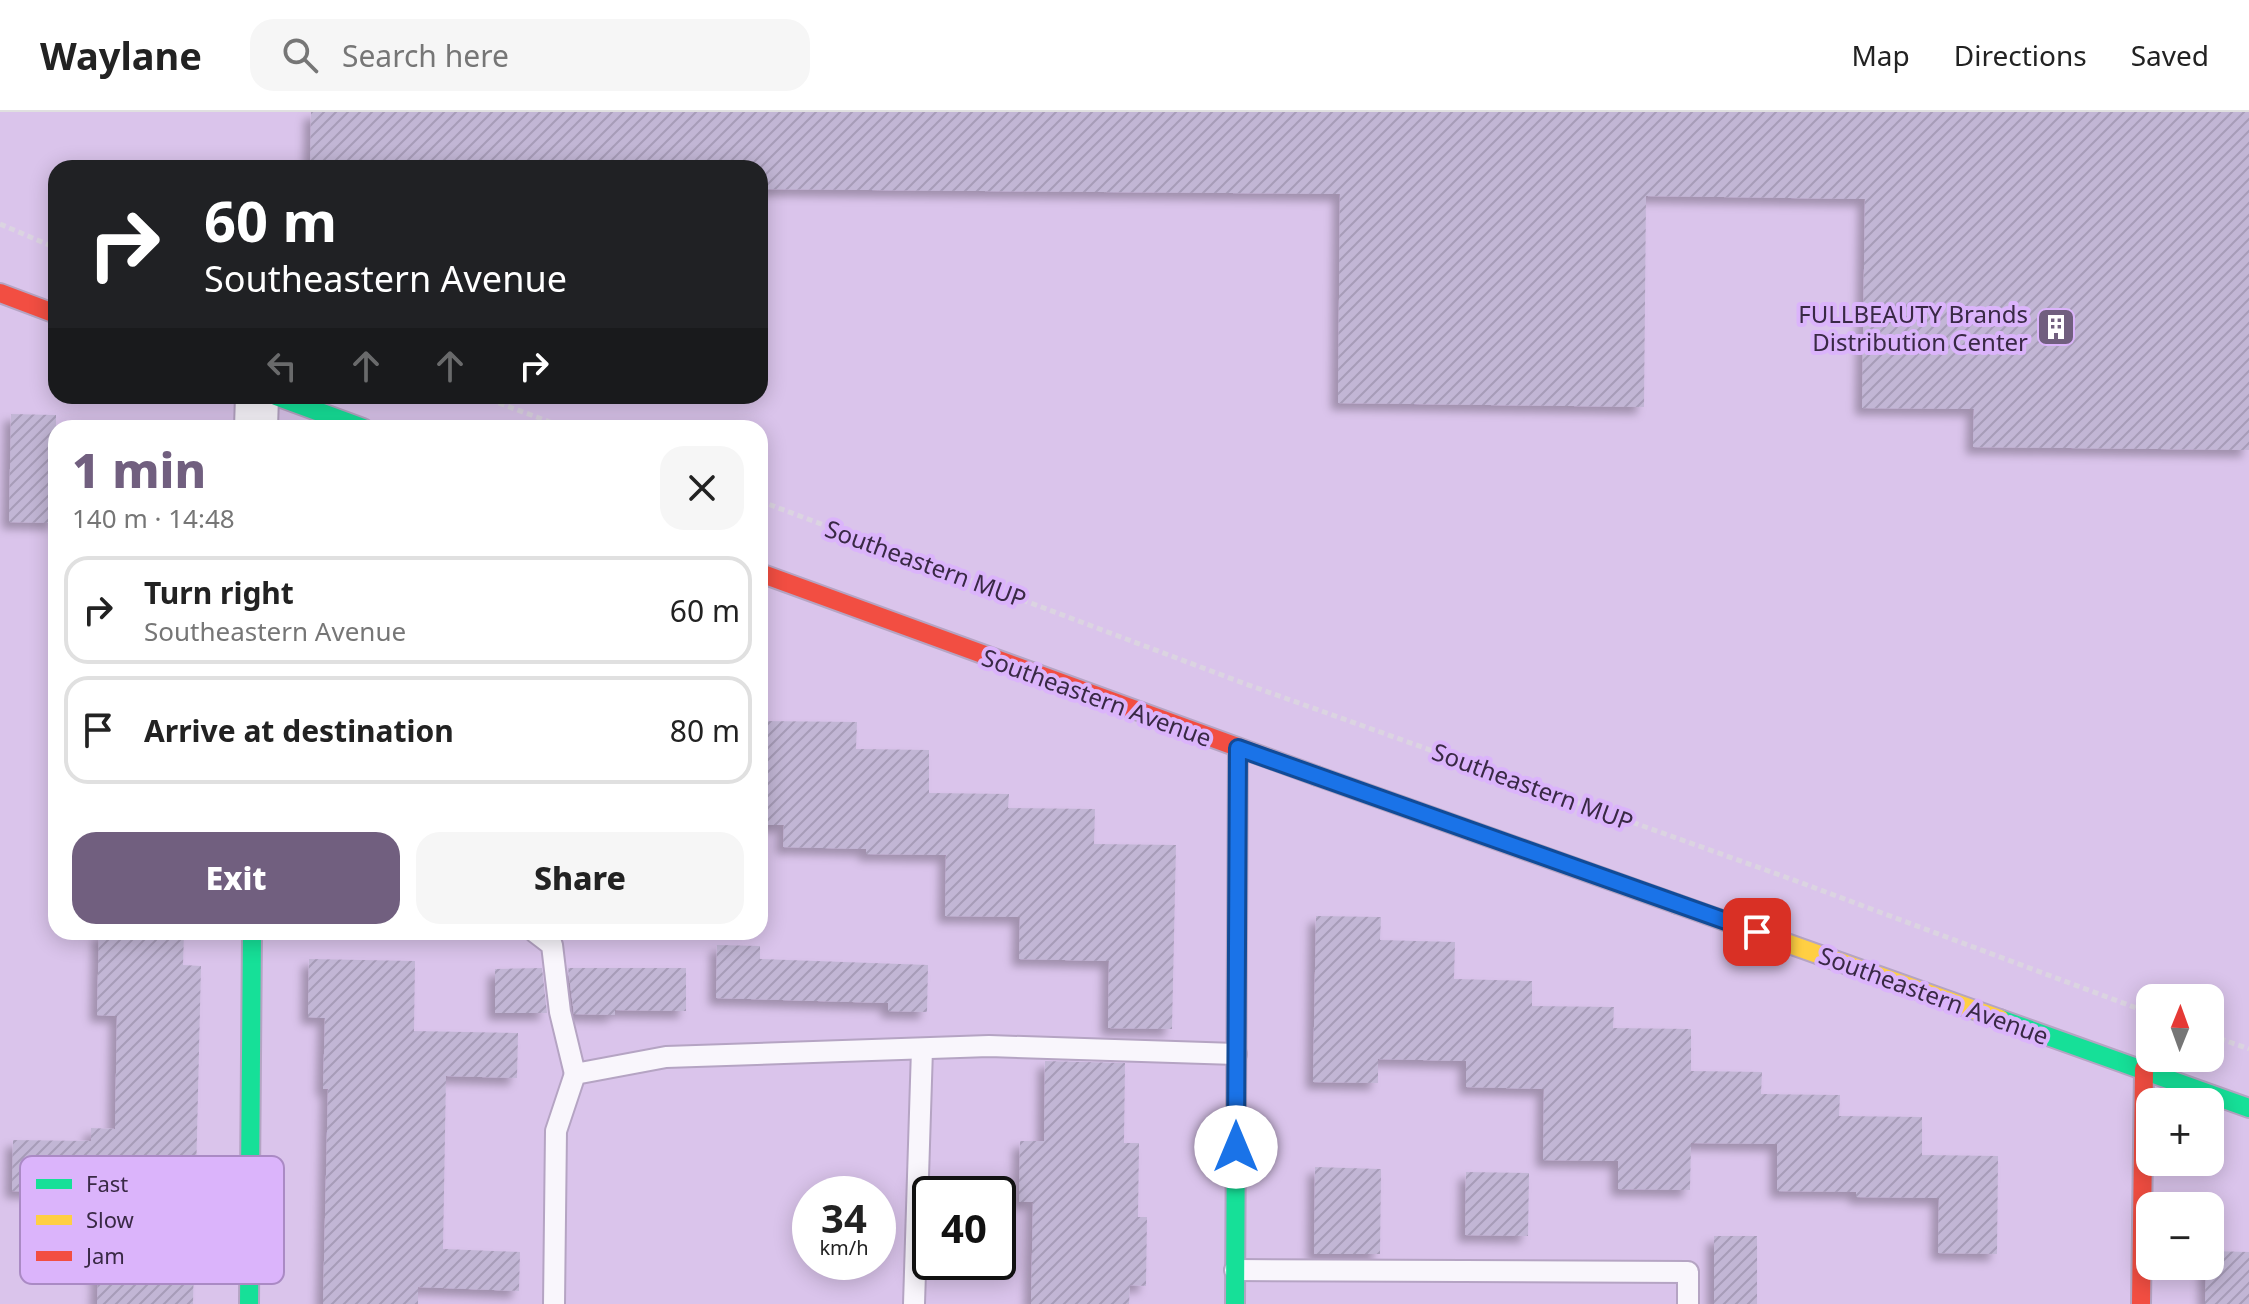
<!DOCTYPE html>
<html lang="en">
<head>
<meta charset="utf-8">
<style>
  body { margin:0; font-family:"Noto Sans",sans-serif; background:#f6f6f6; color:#222; height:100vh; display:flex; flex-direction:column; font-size:30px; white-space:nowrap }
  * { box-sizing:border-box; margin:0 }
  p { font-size:26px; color:#767676 }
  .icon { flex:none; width:44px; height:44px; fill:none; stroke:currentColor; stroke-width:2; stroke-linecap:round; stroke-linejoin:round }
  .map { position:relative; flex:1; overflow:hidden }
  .sheet { position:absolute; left:48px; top:308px; width:720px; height:520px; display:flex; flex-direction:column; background:#fff; border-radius:24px; box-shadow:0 4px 20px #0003 }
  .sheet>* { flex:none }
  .banner { position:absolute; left:48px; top:48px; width:720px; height:244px; border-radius:24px; box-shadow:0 4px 20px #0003; background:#202124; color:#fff; overflow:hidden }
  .needle { width:52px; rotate:1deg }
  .tools { position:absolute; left:2136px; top:872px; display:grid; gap:16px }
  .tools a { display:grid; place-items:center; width:88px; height:88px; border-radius:16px; background:#fff; box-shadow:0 4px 20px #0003; font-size:40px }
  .speed { position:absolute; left:792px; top:1064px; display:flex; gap:16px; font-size:40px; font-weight:700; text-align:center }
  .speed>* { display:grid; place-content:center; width:104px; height:104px; border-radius:50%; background:#fff; box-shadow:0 4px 20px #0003; line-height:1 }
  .speed small { font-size:20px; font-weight:400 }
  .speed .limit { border:4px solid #111; border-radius:12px; background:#fff; color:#111 }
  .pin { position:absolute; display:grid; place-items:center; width:68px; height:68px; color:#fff; margin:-34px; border-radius:16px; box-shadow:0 4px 12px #0006 }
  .me { position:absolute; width:88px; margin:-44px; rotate:0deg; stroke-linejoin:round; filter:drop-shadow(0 0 6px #0008) }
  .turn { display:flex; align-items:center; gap:28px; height:168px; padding:0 24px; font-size:36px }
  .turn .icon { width:104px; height:104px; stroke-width:2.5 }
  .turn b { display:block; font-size:56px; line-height:68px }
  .lanes { display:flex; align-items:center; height:76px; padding:0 24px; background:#0003; justify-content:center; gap:40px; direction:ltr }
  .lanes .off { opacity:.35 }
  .round { display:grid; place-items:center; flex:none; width:84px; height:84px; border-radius:24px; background:#f6f6f6 }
  .headline { display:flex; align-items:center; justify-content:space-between; height:136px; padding:0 24px }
  h1 { font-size:48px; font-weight:800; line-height:60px; color:#715f7f }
  .button { display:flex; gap:16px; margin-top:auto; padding:16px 24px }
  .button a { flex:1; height:92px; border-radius:24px; background:#715f7f; color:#fff; font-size:32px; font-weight:800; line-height:92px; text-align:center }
  .button a+a { background:#f6f6f6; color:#222 }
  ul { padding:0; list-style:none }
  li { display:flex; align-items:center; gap:24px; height:108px; margin:0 16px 12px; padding:0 8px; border:4px solid #e0e0e0; border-radius:24px }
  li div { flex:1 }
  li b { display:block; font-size:30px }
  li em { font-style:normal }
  header { display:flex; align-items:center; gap:48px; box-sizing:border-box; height:112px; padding:0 40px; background:#fff; border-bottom:2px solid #e0e0e0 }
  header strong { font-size:38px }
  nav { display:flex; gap:44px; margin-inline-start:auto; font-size:28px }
  .search { width:560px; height:72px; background:#f6f6f6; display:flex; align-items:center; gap:20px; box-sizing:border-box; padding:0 28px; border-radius:24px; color:#767676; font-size:30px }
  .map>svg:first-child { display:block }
  .building { fill:url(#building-hatch); filter:url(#shadow) }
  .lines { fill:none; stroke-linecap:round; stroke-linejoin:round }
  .lane-casing { stroke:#b5a4c3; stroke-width:24 }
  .street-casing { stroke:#b5a4c3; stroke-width:46 }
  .fast-casing { stroke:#b5a4c3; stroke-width:22 }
  .slow-casing { stroke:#b5a4c3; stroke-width:22 }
  .jam-casing { stroke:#b5a4c3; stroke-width:22 }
  .path { stroke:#dbd4e1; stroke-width:5; stroke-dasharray:6 4; stroke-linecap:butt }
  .lane { stroke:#f9f6fc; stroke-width:20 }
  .street { stroke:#f9f6fc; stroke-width:42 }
  .fast { stroke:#16e098; stroke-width:18 }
  .slow { stroke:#ffcf43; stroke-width:18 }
  .jam { stroke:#f24e42; stroke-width:18 }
  .route-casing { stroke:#114b97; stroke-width:20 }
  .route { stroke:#1a73e8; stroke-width:14 }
  .labels { text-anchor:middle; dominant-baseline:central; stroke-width:8; stroke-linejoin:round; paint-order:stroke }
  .poi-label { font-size:24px; fill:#392945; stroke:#dbb4fb; text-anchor:end }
  .street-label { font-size:24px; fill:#392945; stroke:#dbb4fb }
  .key { fill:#dbb4fb; stroke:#aa8ac4; stroke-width:2 }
  .key-label { font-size:22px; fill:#392945 }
</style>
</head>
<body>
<header>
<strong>Waylane</strong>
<div class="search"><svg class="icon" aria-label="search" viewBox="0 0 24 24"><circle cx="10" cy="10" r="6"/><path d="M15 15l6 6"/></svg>Search here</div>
<nav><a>Map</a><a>Directions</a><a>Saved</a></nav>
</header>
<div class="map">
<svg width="2249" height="1192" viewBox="0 0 2249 1192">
  <defs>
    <pattern id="building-hatch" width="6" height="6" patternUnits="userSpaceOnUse" patternTransform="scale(2)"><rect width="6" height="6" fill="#c2b6d5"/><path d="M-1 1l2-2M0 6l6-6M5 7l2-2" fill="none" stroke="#a79cb8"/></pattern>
    <filter id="shadow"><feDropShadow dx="-7" dy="7" stdDeviation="4" flood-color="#0004"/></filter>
  </defs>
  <rect width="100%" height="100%" fill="#dac4eb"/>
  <g class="building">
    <polygon points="311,0 2249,0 2249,338 1973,335 1974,297 1862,296 1865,87 1646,84 1644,295 1338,291 1340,82 760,77 760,56 310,56"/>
    <polygon points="11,302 56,303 56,411 9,410"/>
    <polygon points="760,609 857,610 856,637 929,638 929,681 1009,682 1008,696 1095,697 1094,732 1176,733 1172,917 1108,916 1109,849 1019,847 1020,805 945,804 946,743 866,742 866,737 783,735 784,713 760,713"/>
    <polygon points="1316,804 1381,805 1380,828 1455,830 1454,867 1532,869 1532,894 1614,895 1613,916 1691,917 1691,959 1762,960 1761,982 1840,983 1839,1004 1922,1005 1922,1043 1998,1044 1997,1142 1938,1141 1939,1086 1856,1085 1856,1080 1777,1079 1777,1032 1691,1031 1690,1078 1618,1077 1618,1049 1543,1048 1544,977 1466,975 1466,949 1378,947 1378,971 1313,970"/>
    <polygon points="99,820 184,820 183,853 201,854 193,1192 97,1192 98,1163 94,1163 95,1082 12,1079 13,1028 91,1029 91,1016 115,1017 117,904 97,903"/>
    <polygon points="717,833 760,834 760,847 928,853 927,900 888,899 888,891 716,886"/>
    <polygon points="309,847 415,849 414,919 518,921 517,966 446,964 443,1137 520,1140 519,1179 418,1175 418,1192 323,1192 328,977 323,977 325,906 308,905"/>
    <polygon points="542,856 547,901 495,901 495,857"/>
    <polygon points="568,856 686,856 686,899 615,898 615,903 574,902"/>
    <polygon points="1045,949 1125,951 1124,1031 1139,1031 1138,1105 1147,1105 1146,1174 1130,1173 1129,1192 1031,1192 1033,1090 1019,1090 1020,1029 1044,1029"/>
    <polygon points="1315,1055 1381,1057 1380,1142 1314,1142"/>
    <polygon points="1466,1060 1529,1061 1528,1124 1465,1123"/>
    <rect x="1714" y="1124" width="43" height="68"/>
    <polygon points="2210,1139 2249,1140 2249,1192 2205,1192 2206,1154 2210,1154"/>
  </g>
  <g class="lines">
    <defs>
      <g id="lane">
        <polyline points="535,820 552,833 560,900 575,962"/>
        <polyline points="1235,1158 1688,1160 1688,1192"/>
        <polyline points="554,1192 556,1019 575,962 666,945 989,934 1236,942"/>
        <polyline points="914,1192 922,937"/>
      </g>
      <polyline id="street" points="256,316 257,284"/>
      <g id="fast">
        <polyline points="276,284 363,316"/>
        <polyline points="1317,664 1677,792"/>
        <polyline points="2000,907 2249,996"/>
        <polyline points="249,1192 252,820"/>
        <polyline points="1235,1192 1238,636"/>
      </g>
      <polyline id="slow" points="1677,792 2000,907"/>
      <g id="jam">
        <polyline points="0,181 56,202"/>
        <polyline points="760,461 1317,664"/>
        <polyline points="2141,1192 2144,957"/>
      </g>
    </defs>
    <use href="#lane" class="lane-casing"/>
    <use href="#street" class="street-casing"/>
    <use href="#fast" class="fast-casing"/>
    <use href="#slow" class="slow-casing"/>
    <use href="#jam" class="jam-casing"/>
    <g class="path">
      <polyline points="0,112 56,136"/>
      <polyline points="480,284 566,316"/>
      <polyline points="760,389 1243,571 1791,767 2150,901"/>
      <polyline points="2210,923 2249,937"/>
    </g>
    <use href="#lane" class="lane"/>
    <use href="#street" class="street"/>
    <use href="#fast" class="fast"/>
    <use href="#slow" class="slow"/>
    <use href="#jam" class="jam"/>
  </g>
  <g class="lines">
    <defs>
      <polyline id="route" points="1236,1035 1238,636 1757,820"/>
    </defs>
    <use href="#route" class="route-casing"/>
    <use href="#route" class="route"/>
  </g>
  <defs>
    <symbol id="building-square" viewBox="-11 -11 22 22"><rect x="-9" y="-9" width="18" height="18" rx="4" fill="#715f7f" stroke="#dbb4fb"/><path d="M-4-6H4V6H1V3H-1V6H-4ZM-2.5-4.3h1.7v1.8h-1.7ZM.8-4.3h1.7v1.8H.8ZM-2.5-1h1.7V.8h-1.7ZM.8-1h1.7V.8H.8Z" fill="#fff"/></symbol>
  </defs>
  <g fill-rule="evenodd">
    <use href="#building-square" x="2034" y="193" width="44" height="44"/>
  </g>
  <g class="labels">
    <g class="poi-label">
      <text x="2028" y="201">FULLBEAUTY Brands<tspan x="2028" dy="28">Distribution Center</tspan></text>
    </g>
    <g class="street-label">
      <text transform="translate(926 451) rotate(20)">Southeastern MUP</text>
      <text transform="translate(1097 585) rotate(20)">Southeastern Avenue</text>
      <text transform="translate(1533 674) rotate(20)">Southeastern MUP</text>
      <text transform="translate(1934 883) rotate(20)">Southeastern Avenue</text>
    </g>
  </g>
  <rect x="20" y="1044" width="264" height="128" rx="12" class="key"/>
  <rect x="36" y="1067" width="36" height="10" fill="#16e098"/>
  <rect x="36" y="1103" width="36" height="10" fill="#ffcf43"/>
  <rect x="36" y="1139" width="36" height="10" fill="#f24e42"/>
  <g class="key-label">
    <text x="86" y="1080">Fast</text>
    <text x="86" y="1116">Slow</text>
    <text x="86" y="1152">Jam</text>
  </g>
</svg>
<div class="tools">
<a><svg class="needle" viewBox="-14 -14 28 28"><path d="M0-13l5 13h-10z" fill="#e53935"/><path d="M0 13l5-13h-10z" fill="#767676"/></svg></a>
<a>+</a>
<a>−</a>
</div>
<div class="speed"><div>34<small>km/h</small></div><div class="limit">40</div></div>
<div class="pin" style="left:1757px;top:820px;background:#d93025"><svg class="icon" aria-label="arrive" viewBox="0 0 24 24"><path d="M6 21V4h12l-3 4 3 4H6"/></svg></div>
<svg class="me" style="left:1236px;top:1035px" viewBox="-20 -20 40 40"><circle r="19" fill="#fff"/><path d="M0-13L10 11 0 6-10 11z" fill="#1a73e8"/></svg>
<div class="banner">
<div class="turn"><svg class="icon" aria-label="right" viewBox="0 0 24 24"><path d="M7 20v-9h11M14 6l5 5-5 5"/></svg><div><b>60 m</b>Southeastern Avenue</div></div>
<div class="lanes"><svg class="icon off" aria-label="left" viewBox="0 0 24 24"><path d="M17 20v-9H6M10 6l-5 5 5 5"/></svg><svg class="icon off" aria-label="ahead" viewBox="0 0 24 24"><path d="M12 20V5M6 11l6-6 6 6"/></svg><svg class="icon off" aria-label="ahead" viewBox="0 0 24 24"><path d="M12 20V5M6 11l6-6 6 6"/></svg><svg class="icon" aria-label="right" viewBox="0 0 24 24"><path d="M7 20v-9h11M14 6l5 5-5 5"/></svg></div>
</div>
<section class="sheet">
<div class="headline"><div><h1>1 min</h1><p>140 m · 14:48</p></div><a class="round"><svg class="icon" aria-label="close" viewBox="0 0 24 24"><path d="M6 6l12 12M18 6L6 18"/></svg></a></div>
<ul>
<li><svg class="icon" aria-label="right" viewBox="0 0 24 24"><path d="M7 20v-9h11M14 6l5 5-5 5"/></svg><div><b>Turn right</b><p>Southeastern Avenue</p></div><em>60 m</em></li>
<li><svg class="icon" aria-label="arrive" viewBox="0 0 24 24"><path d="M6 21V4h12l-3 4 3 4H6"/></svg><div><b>Arrive at destination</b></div><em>80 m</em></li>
</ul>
<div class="button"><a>Exit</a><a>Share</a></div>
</section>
</div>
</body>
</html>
